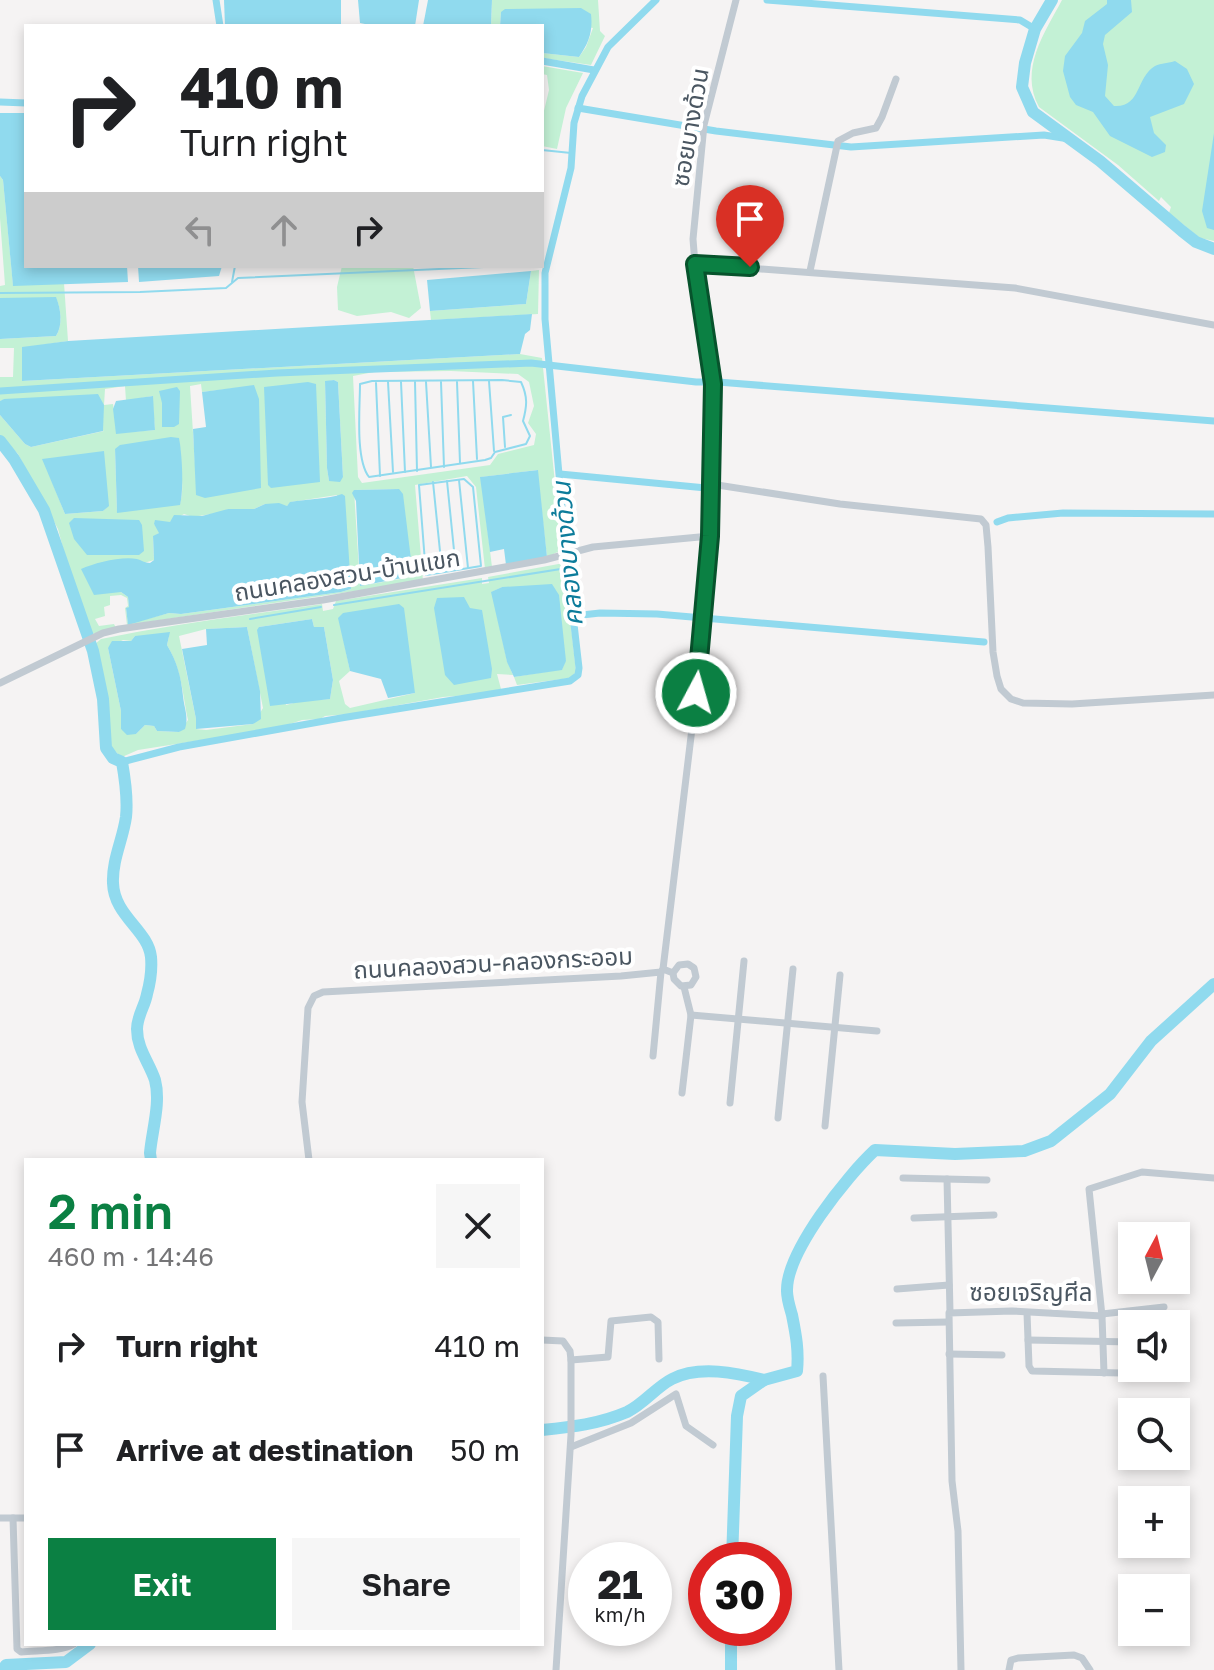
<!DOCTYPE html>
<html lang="en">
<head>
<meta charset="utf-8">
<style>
  body { margin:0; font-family:"Golos Text","Noto Sans Thai",sans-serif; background:#f6f6f6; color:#202124; height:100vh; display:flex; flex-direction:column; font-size:30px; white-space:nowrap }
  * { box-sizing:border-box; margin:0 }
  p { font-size:26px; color:#757577 }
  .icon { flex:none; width:44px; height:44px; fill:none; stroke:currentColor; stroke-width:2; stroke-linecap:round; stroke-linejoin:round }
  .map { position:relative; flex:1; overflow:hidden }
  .panel { position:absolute; left:24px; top:1158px; width:520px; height:488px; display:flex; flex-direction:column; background:#fff; border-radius:0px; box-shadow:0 4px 12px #0003 }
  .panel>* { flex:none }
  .hud { position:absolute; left:24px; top:24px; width:520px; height:244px; border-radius:0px; box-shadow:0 4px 12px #0003; background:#fff; color:#202124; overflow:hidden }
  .needle { width:52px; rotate:7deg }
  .buttons { position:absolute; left:1118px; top:1222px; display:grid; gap:16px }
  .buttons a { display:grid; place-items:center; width:72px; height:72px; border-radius:0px; background:#fff; box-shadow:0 4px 12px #0003; font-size:40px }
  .speed { position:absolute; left:568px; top:1542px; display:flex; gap:16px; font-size:40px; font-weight:700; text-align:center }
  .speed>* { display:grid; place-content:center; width:104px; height:104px; border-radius:50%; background:#fff; box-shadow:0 4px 12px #0003; line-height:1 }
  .speed small { font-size:20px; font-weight:400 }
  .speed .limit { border:12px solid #d22; background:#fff; color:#111 }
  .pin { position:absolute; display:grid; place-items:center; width:68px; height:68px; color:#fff; margin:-82px -34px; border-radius:50% 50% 50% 0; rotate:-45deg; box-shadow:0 0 8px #0007 }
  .pin .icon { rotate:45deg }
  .me { position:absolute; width:88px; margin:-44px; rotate:6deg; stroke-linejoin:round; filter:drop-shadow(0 0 6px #0008) }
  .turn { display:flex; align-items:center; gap:28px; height:168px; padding:0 24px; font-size:36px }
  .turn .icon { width:104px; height:104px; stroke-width:2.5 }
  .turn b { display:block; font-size:56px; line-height:68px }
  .lanes { display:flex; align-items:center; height:76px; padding:0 24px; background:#0003; justify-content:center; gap:40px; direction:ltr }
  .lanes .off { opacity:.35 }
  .round { display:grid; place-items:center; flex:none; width:84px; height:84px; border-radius:0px; background:#f6f6f6 }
  .head { display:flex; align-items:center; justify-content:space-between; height:136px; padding:0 24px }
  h1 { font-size:48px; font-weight:600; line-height:60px; color:#0b8043 }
  .button { display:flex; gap:16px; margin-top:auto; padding:16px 24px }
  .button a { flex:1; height:92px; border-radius:0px; background:#0b8043; color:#fff; font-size:32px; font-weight:600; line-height:92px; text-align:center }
  .button a+a { background:#f6f6f6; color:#202124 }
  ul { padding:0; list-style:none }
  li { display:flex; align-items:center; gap:24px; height:104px; padding:0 24px }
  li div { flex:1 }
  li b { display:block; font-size:30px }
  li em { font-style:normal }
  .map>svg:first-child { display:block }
  .green { fill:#c3f1d5; fill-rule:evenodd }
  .water { fill:#90daee }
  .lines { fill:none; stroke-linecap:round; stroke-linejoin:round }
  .stream { stroke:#90daee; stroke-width:2 }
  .canal { stroke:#90daee; stroke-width:7 }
  .river { stroke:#90daee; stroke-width:12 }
  .minor { stroke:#c1cad2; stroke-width:7 }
  .route-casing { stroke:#07532c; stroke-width:20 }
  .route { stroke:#0b8043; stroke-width:14 }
  .labels { text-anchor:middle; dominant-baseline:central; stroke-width:8; stroke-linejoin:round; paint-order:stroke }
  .street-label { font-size:24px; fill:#4a5661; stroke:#fff }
  .water-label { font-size:26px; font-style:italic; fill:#0c7c9b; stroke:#fff }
</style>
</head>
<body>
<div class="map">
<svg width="1214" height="1670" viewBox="0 0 1214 1670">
  <rect width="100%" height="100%" fill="#f5f3f3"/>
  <g class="green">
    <polygon points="492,0 598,0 600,31 605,36 591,65 542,58 542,53 579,57 586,47 593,28 501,12 500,26 491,26"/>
    <path d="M 1062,0 L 1214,0 L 1214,241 L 1200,238 L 1169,213 L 1171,207 L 1161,197 L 1159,201 L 1118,165 L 1039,107 C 1019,69 1044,34 1062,0 Z"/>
    <polygon points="542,66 583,73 566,108 557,149 542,146 542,119 549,90 547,75 542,74"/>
    <path d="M 0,176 L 3,180 L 13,285 L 64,283 L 68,341 L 22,348 L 22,381 L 520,354 L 542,358 L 562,550 L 547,557 L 537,470 L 481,477 L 492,567 L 485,569 L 476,487 L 467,476 L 415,485 L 423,581 L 127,625 L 125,608 L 128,606 L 127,598 L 121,595 L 110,596 L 110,605 L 104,607 L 105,616 L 95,619 L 99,626 L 114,624 L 116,628 L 92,634 L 71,578 L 58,529 L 18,454 L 0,436 L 0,415 L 25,444 L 31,447 L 104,431 L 5,399 L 0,401 L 0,377 L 13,377 L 14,348 L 0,348 L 0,339 L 56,336 C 63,325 61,309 56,298 L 0,298 L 0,286 L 5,285 L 0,218 ZM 451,371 L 518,374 L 529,382 L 534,406 L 528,423 L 536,434 L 534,445 L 498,454 L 490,465 L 362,483 L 358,477 L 353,376 L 374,372 ZM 334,380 L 338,382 L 343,477 L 329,481 L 327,468 L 325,382 ZM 201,384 L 202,392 L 254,386 L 197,495 L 190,386 ZM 125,386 L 126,401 L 152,396 L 155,430 L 117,433 L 113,404 L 104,405 L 105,389 ZM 180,447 C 180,467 185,486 180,504 L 117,512 L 115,449 ZM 43,459 L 106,486 L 108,506 L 103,511 L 65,514 ZM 398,489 L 412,577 L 360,586 L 354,490 ZM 337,495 L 351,589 L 341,592 L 181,614 L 169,613 L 128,624 L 126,609 L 129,607 L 128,597 L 121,592 L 136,559 L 144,563 L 154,560 L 153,537 L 159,533 L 159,530 L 154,524 L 170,522 L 184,514 L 193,517 L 223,512 L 228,509 L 254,509 L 265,504 L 287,506 L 291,502 Z"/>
    <polygon points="342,266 413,266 421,308 409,318 391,312 357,316 338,310 337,287"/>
    <polygon points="539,270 538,314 431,320 430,311 526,304 531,271"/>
    <path d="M 564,563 L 576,672 L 570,678 L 517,685 L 514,677 L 562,669 L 566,660 L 502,587 L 492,592 L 507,661 L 513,675 L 497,674 L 501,689 L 481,694 L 443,697 L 349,714 L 325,716 L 320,719 L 302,720 L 278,728 L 138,750 L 122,757 L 108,746 L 104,693 L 95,644 L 101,639 C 174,624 248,615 322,604 L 323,611 L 333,609 L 336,601 L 482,578 L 482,584 L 489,583 L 488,577 ZM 339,618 L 415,693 L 350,708 L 345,704 L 339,681 L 350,671 ZM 312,619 L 314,627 L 324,627 L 333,680 L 330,699 L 301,701 L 286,705 L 259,627 ZM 247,627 L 263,708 L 253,724 L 206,730 L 196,729 L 196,719 L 179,636 L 206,629 ZM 135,636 L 169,636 L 167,645 C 182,671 182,691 188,720 L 179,732 L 157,731 L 154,726 L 145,725 L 136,734 L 121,729 L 121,711 L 108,648 L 123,640 L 131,641 Z"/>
  </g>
  <g class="water">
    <polygon points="224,0 341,0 341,26 225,26"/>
    <polygon points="358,0 419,0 415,26 375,26 360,23"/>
    <polygon points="428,0 492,0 491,26 423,26"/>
    <path d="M 1107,0 L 1131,0 L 1132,12 L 1105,35 L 1103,44 L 1108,65 L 1105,96 L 1114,106 C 1141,108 1136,77 1155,66 C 1161,63 1169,63 1175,61 L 1187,69 L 1194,84 L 1184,104 L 1150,117 L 1154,133 L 1166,145 L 1165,152 L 1152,157 L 1110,136 L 1093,112 L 1076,105 L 1070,97 L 1063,71 L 1065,56 L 1082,33 L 1085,21 L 1107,4 Z"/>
    <path d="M 581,8 L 591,14 C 593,31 589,43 579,57 L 542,53 L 542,26 L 500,26 L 501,12 L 505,9 Z"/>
    <polygon points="0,113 26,113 26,266 127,266 128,282 13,286 3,180 0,176"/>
    <polygon points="1214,133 1214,230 1207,228 1202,211"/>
    <polygon points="138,266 222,266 219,276 139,282"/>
    <polygon points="531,271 526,304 430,311 427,280"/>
    <path d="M 56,297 C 61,309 63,325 56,336 L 0,339 L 0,298 Z"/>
    <polygon points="532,314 530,330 525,334 520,354 22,381 22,347 68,341"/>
    <polygon points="334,380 338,382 343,477 340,482 329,481 327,468 325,381"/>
    <polygon points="308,382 316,384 320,482 271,488 268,485 264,387"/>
    <polygon points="254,385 259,399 261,488 205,498 196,495 193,429 206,427 202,392"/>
    <polygon points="177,387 180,391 179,424 174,427 162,427 162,403 159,391"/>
    <polygon points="98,394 104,405 103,431 31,447 25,444 0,415 0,401 4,399"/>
    <polygon points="153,396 155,430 116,434 113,409 116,401"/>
    <path d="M 171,437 L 179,438 C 182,453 184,490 180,505 L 117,513 L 115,449 L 120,445 Z"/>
    <polygon points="104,451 109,506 103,511 65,514 42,459"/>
    <polygon points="538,470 547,557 506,565 504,549 490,552 480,477"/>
    <polygon points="399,489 403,494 413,576 360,586 356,501 352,493 354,490"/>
    <path d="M 342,494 L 345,496 L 351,589 L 341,592 L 181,614 L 169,613 L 128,625 L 126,608 L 129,607 L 128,597 L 121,592 L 94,595 L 81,569 C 95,563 121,556 137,559 C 141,560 145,563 150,563 L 154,560 L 153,536 L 159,533 L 154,524 L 155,520 L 170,522 L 174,515 L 202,516 L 228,509 L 254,509 L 265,504 L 279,503 L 287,506 L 290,502 C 307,499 328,499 342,494 Z"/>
    <polygon points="74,518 139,520 142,525 144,551 139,555 87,555 74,539 69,523"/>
    <polygon points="552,584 559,595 566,661 562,670 514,677 507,662 491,592 502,587"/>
    <polygon points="464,597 470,608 482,610 492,669 491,678 454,685 445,675 434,608 437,598"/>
    <polygon points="399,604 404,608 415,693 388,698 381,679 350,671 338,618 343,613"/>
    <polygon points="312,619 314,627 324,627 333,680 330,699 270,706 257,630 259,627"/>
    <polygon points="247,627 260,691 261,719 253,724 196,729 196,719 182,649 207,645 206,629"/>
    <path d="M 170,632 L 167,645 C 177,662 181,676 183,696 C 184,708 189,717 185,729 L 179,732 L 157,731 L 154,726 L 145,725 L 136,734 L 127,735 L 121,729 L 121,711 L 108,648 L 112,641 L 131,641 L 135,636 Z"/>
  </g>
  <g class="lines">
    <g class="stream">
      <polyline points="542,150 571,153"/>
      <polyline points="542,265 547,266"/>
      <polyline points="232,282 235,266"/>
      <polyline points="0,293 140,292 226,288 238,278 506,266"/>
      <path d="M 502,380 L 521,382 C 528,397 527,406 523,421 L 530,436 L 526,444 L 495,452 L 491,458 L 485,460 L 369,477 C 355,459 360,407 360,384 L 372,381 Z"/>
      <polyline points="473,381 477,459"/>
      <polyline points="489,381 494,451"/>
      <polyline points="388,382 393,472"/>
      <polyline points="401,382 405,472"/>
      <polyline points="415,382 417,471"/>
      <polyline points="426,382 431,467"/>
      <polyline points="441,382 444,467"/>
      <polyline points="457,382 460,463"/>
      <polyline points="376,383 380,476"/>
      <polyline points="505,447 503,417 511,415"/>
      <polygon points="464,479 473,487 481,566 426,575 419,485"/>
      <polyline points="459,480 468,568"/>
      <polyline points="447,481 456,570"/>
      <polyline points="433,482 442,571"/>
      <polyline points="334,605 567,568"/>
      <polyline points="250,619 321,607"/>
    </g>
    <g class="canal">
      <polyline points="216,0 220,26"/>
      <polyline points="767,0 1020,20 1035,29"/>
      <polyline points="542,61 594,70"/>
      <polyline points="0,102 26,103"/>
      <polyline points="578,108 716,131 851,147 1044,135 1069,139"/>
      <polyline points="0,391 277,373 531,363 696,382 718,382 1214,421"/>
      <polyline points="0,447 3,446"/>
      <polyline points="560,474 706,488"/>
      <polyline points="997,522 1008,518 1063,513 1214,514"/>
      <polyline points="573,616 600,613 657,614 984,642"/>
      <polyline points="122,762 179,747 341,718 570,681 578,675 579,668 567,563 545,319 545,273 571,168 574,123 582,96 608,47 656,0"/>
    </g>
    <g class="river">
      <polyline points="1052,0 1035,29 1025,63 1022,87 1033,112 1100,161 1182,231 1196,242 1214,249"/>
      <path d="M 0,441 L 14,459 L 44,510 L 93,651 L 103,699 L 106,748 L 113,758 L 122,762 C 125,779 128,799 126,817 C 123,839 112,860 113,883 C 114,916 148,930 151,957 C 152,968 150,983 147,994 C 145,1006 137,1016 137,1029 C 137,1049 149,1062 155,1080 C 161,1103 152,1130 150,1153 L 151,1160"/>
      <path d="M 542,1430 C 572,1427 599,1424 627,1412 C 644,1404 656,1387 672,1379 C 699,1365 737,1373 764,1380"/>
      <path d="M 732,1560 L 737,1416 L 741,1396 L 764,1380 L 797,1371 C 799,1351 796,1335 792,1315 C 790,1308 787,1299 787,1291 C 786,1252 847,1176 875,1150 L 955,1154 L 1024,1151 L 1051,1141 L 1110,1094 L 1151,1041 L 1214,984"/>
      <polyline points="731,1628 731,1670"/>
      <polyline points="2,1670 6,1665 66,1662 90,1644"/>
    </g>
    <g class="minor">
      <polyline points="695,264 693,239 704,125 736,0"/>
      <polyline points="810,271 838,141 853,133 876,128 882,117 896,79"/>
      <polyline points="711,484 840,504 981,519 986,525 988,547 993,652 997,676 1001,689 1011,699 1023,703 1072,704 1214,695"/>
      <polyline points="0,683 103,633 119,629 323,600 544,560 593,547 710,536"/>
      <polyline points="663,969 673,973 674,979 681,986 691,985 696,977 694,968 688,964 679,965 673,973"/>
      <polyline points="691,1015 877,1031"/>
      <polyline points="653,1056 661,972"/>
      <polyline points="682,1093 691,1015 684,987"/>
      <polyline points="730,1103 744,961"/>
      <polyline points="778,1118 793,969"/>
      <polyline points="825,1126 840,975"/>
      <polyline points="309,1160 302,1102 308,1008 314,996 323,992 621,976 661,972 663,969 700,662 710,536 712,372 695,264 1015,288 1214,325"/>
      <polyline points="903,1178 987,1180"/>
      <polyline points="947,1179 950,1312"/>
      <polyline points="914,1218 994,1215"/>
      <polyline points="897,1289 949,1285"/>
      <polyline points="1027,1313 1029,1366 1032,1371 1166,1374 1169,1368"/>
      <polyline points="1102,1314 1164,1307"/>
      <polyline points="1170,1320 1170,1324"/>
      <polyline points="896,1323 948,1322"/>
      <polyline points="542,1340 563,1341 570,1351 571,1360 571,1435 556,1670"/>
      <polyline points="1028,1340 1132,1342"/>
      <polyline points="949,1354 1002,1355"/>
      <polyline points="571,1360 608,1357 611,1321 651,1317 658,1322 659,1359"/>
      <polyline points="1104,1373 1102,1316 1089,1189 1142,1172 1214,1178"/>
      <polyline points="823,1376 839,1670"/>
      <polyline points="571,1447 631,1423 676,1394 686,1426 713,1445"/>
      <polyline points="0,1518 26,1518"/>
      <path d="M 13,1518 L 17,1649 L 21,1652 C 38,1650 60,1652 74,1644"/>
      <polyline points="961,1670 958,1531 952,1481 949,1313 1012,1311 1102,1316"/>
      <polyline points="1009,1670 1011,1660 1018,1658 1074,1655 1082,1658 1090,1670"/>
    </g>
  </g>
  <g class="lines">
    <defs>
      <polyline id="route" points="696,693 710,536 713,384 695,264 750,267"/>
    </defs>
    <use href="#route" class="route-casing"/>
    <use href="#route" class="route"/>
  </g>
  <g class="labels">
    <g class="street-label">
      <text transform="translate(689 127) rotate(-80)">ซอยบางด้วน</text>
      <text transform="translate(347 574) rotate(-9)">ถนนคลองสวน-บ้านแขก</text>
      <text transform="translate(493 962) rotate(-3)">ถนนคลองสวน-คลองกระออม</text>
      <text x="1031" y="1291">ซอยเจริญศีล</text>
    </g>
    <g class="water-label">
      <text transform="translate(567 554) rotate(-95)">คลองบางด้วน</text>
    </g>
  </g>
</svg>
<div class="buttons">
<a><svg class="needle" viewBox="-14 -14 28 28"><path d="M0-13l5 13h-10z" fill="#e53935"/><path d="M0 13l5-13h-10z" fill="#757577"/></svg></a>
<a><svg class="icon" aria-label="sound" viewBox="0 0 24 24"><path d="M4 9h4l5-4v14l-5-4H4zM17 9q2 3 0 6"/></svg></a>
<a><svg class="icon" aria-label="search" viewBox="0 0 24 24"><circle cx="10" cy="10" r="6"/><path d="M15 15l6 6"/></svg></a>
<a>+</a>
<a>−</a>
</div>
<div class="speed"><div>21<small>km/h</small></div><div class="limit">30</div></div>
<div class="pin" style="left:750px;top:267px;background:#d93025"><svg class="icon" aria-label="arrive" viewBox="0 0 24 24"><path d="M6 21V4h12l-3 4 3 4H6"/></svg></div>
<svg class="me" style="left:696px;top:693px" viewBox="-20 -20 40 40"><circle r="17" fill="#0b8043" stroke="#fff" stroke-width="3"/><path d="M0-11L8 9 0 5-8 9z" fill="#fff"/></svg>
<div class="hud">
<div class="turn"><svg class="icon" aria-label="right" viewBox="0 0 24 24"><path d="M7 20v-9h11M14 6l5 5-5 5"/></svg><div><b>410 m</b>Turn right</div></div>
<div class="lanes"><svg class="icon off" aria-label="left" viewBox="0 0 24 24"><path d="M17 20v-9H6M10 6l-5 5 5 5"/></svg><svg class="icon off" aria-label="ahead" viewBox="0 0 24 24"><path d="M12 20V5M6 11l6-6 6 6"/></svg><svg class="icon" aria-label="right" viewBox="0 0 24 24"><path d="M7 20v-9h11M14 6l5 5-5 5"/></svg></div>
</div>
<section class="panel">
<div class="head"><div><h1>2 min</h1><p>460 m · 14:46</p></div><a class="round"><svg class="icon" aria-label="close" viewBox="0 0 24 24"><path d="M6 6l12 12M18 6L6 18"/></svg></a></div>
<ul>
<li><svg class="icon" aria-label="right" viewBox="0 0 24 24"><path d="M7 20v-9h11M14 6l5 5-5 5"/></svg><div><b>Turn right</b></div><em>410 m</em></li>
<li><svg class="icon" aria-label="arrive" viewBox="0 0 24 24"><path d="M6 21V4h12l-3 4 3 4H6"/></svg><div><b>Arrive at destination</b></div><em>50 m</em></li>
</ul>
<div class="button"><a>Exit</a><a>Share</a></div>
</section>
</div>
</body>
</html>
